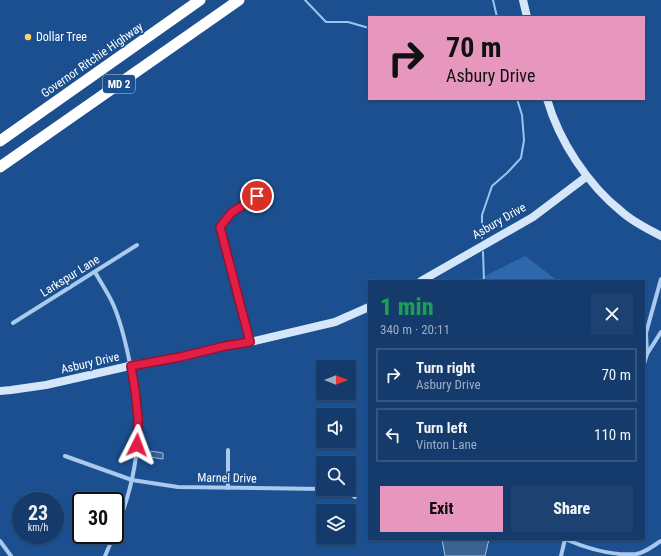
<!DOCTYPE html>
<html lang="en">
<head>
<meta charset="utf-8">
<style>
  body { margin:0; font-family:"Roboto Condensed",sans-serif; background:#1d4271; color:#f1f3f6; height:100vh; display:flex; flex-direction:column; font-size:15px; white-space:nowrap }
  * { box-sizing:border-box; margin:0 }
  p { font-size:13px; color:#9dadc1 }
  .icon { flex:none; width:22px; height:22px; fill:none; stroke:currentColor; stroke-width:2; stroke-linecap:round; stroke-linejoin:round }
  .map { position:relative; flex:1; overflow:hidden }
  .drawer { position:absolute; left:368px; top:280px; width:277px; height:260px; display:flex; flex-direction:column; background:#143b6b; border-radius:0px; box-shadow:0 1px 3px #0004,0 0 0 1px #33557e }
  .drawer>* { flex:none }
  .hud { position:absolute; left:368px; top:16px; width:277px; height:84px; border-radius:0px; box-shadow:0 1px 3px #0004,0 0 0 1px #33557e; background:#e797bd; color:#111; overflow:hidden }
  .needle { width:26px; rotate:90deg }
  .fabs { position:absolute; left:316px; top:360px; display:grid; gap:8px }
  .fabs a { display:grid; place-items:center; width:40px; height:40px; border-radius:0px; background:#143b6b; box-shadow:0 1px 3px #0004,0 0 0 1px #33557e; font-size:20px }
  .speed { position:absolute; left:12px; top:492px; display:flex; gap:8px; font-size:20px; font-weight:700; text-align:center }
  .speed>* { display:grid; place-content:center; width:52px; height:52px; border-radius:50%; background:#143b6b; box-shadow:0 1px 3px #0004,0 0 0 1px #33557e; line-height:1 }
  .speed small { font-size:10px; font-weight:400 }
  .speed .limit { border:2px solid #111; border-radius:6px; background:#fff; color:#111 }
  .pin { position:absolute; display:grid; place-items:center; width:34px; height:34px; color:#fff; margin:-17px; border:2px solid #fff; border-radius:50%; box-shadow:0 1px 4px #0007 }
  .me { position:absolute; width:44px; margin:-22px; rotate:3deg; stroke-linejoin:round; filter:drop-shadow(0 0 3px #0008) }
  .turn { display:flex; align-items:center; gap:14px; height:84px; padding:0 12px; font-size:18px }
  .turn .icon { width:52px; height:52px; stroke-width:2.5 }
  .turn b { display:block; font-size:28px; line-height:34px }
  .round { display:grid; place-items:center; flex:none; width:42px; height:42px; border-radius:0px; background:#1d4271 }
  .headline { display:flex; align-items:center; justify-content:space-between; height:68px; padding:0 12px }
  h1 { font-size:24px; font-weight:800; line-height:30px; color:#1e9e55 }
  .action { display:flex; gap:8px; margin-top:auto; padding:8px 12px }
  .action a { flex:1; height:46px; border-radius:0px; background:#e797bd; color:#111; font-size:16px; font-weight:800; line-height:46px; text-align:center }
  .action a+a { background:#1d4271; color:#f1f3f6 }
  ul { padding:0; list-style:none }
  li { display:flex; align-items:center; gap:12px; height:54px; margin:0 8px 6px; padding:0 4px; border:2px solid #33557e; border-radius:0px }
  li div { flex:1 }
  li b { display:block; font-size:15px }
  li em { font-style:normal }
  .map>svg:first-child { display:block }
  .green { fill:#2e69ad }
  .water { fill:#3c6290; stroke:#9cc4f0 }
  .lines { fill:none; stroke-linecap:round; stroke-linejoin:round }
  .stream { stroke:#9cc4f0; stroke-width:2 }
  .street { stroke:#a9c9ee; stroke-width:4 }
  .secondary { stroke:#d6e6fa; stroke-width:8 }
  .highway { stroke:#fff; stroke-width:11 }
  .route-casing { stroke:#92132f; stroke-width:10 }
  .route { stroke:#e11d48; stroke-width:7 }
  .poi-dot { fill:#ffd166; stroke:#1b4f8f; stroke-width:1.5 }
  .labels { text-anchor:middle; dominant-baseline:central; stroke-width:3.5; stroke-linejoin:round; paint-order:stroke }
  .shield { fill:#1b4f8f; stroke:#bbcadd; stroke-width:1 }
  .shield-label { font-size:11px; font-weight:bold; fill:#fff }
  .poi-label { font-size:12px; fill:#fff; stroke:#1b4f8f; text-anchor:start }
  .street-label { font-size:12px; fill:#fff; stroke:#1b4f8f }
</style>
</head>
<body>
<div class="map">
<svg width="661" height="556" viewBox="0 0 661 556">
  <rect width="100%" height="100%" fill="#1b4f8f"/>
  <polygon class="green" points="525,256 558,281 475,281"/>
  <g class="water">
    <polygon points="151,451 163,453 163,459 150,457"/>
    <polygon points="442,539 489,539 485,556 445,556"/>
  </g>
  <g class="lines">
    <g class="stream">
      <polyline points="305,0 326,22 348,22 369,28"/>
      <polyline points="493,0 497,17"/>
      <polyline points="482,238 482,215 492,186 507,173 521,158 524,140 522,115 517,99"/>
      <polyline points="483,252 484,281"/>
    </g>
    <g class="street">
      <path d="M 95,272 C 101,283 108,293 113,304 C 121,322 125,340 129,359 C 133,379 138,399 138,419 C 139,458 130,496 115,532"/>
      <polyline points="13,323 137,245"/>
      <polyline points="250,342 220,227 231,213 257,196"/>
      <polyline points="647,354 646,333 661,279"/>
      <polyline points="644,364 647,354 661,332"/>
      <polyline points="228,450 228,488"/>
      <polyline points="65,456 132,480 178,487 323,489"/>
      <polyline points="333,489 345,491 355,497"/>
      <path d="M 565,539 C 588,549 611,556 636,554 C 645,553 654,545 661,541"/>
      <polyline points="0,541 11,556"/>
      <polyline points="105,556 114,535"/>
      <polyline points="561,556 565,539"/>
    </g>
    <g class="secondary">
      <polyline points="523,0 527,17"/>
      <path d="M 547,99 C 559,141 588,185 622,212 C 633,222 648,229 661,236"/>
      <polyline points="421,281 533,217 586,177"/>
      <polyline points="0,391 11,390 46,385 138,364 180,357 225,346 250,342 335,322 369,307"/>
    </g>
    <g class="highway">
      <polyline points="0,141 200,0"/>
      <polyline points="0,167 239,0"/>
    </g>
  </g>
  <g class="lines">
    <defs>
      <polyline id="route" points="137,445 138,418 135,390 131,366 180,357 225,346 250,342 220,227 231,213 257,196"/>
    </defs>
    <use href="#route" class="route-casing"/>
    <use href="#route" class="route"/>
  </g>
  <circle class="poi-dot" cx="28" cy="37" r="4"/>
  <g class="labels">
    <rect class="shield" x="103" y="75" width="32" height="18" rx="3"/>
    <g class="shield-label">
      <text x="119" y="84">MD 2</text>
    </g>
    <g class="poi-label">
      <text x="36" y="37">Dollar Tree</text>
    </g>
    <g class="street-label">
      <text transform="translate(92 60) rotate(-35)">Governor Ritchie Highway</text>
      <text transform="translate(499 221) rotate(-30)">Asbury Drive</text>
      <text transform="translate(70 276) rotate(-32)">Larkspur Lane</text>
      <text transform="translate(90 363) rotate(-13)">Asbury Drive</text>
      <text transform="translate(227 478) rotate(1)">Marnel Drive</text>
    </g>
  </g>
</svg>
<div class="fabs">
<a><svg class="needle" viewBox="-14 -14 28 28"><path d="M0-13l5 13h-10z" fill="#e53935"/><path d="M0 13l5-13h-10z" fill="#9dadc1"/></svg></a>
<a><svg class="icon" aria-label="sound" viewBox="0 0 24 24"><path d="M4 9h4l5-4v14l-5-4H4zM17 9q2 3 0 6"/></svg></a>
<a><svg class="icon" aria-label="search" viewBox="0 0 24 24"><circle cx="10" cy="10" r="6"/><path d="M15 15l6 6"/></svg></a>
<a><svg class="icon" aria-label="layers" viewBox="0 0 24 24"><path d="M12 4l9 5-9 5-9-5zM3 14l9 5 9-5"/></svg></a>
</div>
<div class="speed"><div>23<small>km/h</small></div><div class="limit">30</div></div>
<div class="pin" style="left:257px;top:196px;background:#d93025"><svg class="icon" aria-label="arrive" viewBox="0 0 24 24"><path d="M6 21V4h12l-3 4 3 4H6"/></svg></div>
<svg class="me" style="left:137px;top:445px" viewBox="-20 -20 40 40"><path d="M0-17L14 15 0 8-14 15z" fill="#e11d48" stroke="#fff" stroke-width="4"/></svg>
<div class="hud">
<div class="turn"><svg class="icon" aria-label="right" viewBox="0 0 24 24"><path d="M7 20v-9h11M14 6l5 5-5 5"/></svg><div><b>70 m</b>Asbury Drive</div></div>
</div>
<section class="drawer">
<div class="headline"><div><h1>1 min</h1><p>340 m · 20:11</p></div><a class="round"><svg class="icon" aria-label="close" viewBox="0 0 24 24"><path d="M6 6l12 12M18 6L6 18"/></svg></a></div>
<ul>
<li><svg class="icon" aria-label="right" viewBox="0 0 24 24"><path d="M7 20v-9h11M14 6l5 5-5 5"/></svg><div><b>Turn right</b><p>Asbury Drive</p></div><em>70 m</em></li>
<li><svg class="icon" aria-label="left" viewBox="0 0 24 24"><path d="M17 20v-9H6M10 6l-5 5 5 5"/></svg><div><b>Turn left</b><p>Vinton Lane</p></div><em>110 m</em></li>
</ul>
<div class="action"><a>Exit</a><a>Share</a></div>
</section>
</div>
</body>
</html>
